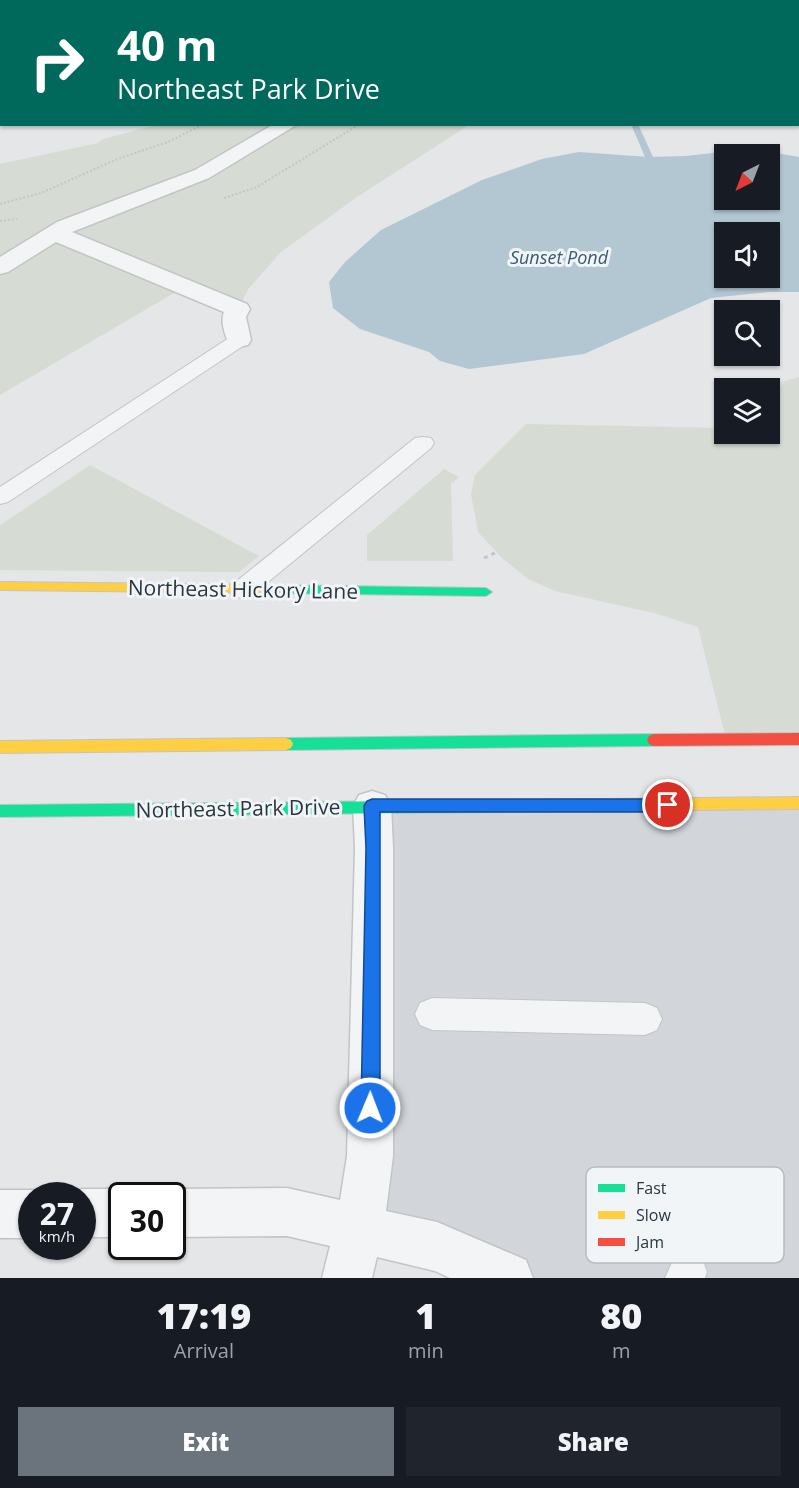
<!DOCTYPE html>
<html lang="en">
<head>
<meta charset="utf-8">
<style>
  body { margin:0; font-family:"Open Sans",sans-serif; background:#20242c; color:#f1f3f6; height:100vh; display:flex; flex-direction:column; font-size:22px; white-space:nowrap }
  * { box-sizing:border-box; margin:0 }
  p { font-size:20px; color:#9ea1a6 }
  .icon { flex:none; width:33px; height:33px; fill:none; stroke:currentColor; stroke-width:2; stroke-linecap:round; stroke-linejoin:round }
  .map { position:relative; height:1278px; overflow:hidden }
  .side { display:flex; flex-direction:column; background:#171b24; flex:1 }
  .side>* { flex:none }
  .hud { position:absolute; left:0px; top:0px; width:800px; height:126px; box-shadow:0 2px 4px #0004; background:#00695c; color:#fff; overflow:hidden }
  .needle { width:39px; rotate:222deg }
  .fabs { position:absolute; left:714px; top:144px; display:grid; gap:12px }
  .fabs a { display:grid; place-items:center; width:66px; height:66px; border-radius:0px; background:#171b24; box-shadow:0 2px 4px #0004; font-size:30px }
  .speed { position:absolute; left:18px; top:1182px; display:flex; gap:12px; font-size:30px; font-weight:700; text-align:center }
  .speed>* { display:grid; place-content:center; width:78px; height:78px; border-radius:50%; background:#171b24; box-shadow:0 2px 4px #0004; line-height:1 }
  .speed small { font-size:15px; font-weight:400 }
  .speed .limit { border:3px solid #111; border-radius:9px; background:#fff; color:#111 }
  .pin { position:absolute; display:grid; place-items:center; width:51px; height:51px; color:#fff; margin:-26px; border:3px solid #fff; border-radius:50%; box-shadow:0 2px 6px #0007 }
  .me { position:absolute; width:66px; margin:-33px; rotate:1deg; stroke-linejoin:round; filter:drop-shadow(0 0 4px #0008) }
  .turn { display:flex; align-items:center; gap:21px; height:126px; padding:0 18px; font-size:27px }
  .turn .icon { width:78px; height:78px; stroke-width:2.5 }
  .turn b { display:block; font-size:42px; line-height:51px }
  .eta { display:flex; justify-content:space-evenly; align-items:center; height:102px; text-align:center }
  .eta b { font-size:36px; font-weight:800; line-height:42px }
  .action { display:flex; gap:12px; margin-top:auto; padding:12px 18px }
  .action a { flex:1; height:69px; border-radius:0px; background:#6b747c; color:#fff; font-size:24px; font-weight:800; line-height:69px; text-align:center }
  .action a+a { background:#20242c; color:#f1f3f6 }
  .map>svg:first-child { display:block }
  .built { fill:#d2d6db }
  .green { fill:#d6dcd4 }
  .water { fill:#b3c7d3; fill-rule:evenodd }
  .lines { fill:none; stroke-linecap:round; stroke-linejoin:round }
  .stream { fill:#b3c7d3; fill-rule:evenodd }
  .lane-casing { stroke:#c2c4c6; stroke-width:2 }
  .street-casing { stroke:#c2c4c6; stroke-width:3 }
  .fast-casing { stroke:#c2c4c6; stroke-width:2 }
  .slow-casing { stroke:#c2c4c6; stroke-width:2 }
  .jam-casing { stroke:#c2c4c6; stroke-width:2 }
  .path-far1 { stroke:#c3c6c9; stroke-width:2; stroke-dasharray:2 2; stroke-linecap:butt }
  .path { stroke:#c3c6c9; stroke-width:3; stroke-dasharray:4 4; stroke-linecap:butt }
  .lane { fill:#f3f4f6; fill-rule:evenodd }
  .street { fill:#f3f4f6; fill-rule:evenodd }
  .fast { fill:#16e098; fill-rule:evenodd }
  .slow { fill:#ffcf43; fill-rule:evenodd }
  .jam { fill:#f24e42; fill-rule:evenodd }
  .route { fill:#1a73e8; stroke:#114b97; stroke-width:1.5 }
  .labels { text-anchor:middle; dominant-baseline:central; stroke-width:6; stroke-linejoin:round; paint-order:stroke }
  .far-water-label { font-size:18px; font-style:italic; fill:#355b76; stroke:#f2f5f8 }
  .street-label { font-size:21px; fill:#2a3742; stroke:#f2f5f8 }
  .key { fill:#f2f5f8; stroke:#b6bcc1; stroke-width:1.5 }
  .key-label { font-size:16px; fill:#2a3742 }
</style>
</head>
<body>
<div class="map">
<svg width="799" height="1278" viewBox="0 0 799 1278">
  <rect width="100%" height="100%" fill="#e4e6e8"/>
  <polygon class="built" points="799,803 799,1278 508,1278 360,1227 372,806"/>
  <g class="green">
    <polygon points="472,0 754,0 755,1 469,2"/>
    <polygon points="157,125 469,125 357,197 281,252 249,288 238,309 186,286 0,395 0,164 98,143 103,139"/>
    <polygon points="799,377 799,739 726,739 698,627 654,613 555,591 528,579 502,558 478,532 471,494 475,475 526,424 724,428 724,434 770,434 770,399 785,381"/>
    <polygon points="90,465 259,556 239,572 0,570 0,525"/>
    <polygon points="444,469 459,477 451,484 453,561 367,561 367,535"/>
  </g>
  <path class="water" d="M 739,150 L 764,151 L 799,157 L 799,292 L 769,292 L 711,298 L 584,354 L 469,369 L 440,361 L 429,352 L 360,329 L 333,308 L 329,282 L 345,262 L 381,230 L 482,180 L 542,159 L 579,152 L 649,157 L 686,156 ZM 724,154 L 770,154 L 770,200 L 724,200 ZM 724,232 L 770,232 L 770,278 L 724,278 Z"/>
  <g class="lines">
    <polygon class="stream" points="631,124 638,124 653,157 652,159 645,157"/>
    <defs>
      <g id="lane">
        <polygon points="200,0 215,0 199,2"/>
        <rect x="0" y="53" width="2" height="8"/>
        <polygon points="239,334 246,336 249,340 246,344 8,502 0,504 0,487 232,336"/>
        <polygon points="423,437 431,438 434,443 431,448 251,596 242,598 233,596 230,590 233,584 415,438"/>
        <polygon points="432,998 645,1003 657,1008 662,1019 657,1030 645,1035 432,1030 420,1025 415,1014 420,1003"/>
        <polygon points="688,1253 702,1258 707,1272 705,1278 665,1278 674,1258"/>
      </g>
      <g id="street">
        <polygon points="334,0 353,0 333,2"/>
        <polygon points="476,0 493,0 494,2 477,2"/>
        <rect x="798" y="26" width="1" height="10"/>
        <rect x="798" y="93" width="1" height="12"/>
        <rect x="0" y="100" width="2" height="12"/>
        <path d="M 274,124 L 298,124 L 209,178 L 72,232 L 247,304 L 250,309 L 246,317 L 251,340 L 248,345 L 239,347 L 230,345 C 225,337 220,321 224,312 L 56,242 L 8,272 L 0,274 L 0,257 L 57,222 L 195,170 Z"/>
        <polygon points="372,791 385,795 391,806 393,848 393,1156 386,1211 437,1222 526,1260 533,1278 450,1278 435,1271 377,1257 372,1278 322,1278 330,1246 287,1236 172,1237 172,1196 156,1196 172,1189 287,1188 340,1200 347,1156 355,848 353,806 359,795"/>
        <polygon points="82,1189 122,1189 138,1196 122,1196 122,1237 82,1237 82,1196 66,1196"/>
        <polygon points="0,1190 32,1190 46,1196 32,1196 32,1238 0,1238"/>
      </g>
      <g id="fast">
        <polygon points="268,585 486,588 492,592 486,596 268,593 262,589"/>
        <polygon points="654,734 659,736 661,740 659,744 654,746 286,750 281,748 279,744 281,740 286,738"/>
        <polygon points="603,799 608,801 611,805 608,809 603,811 0,817 0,805"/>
      </g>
      <g id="slow">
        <polygon points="0,582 268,585 274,589 268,593 0,590"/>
        <polygon points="286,738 291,740 293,744 291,748 286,750 0,753 0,741"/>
        <polygon points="799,797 799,809 603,811 598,809 595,805 598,801 603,799"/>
      </g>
      <polygon id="jam" points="799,733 799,745 654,746 649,744 647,740 649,736 654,734"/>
    </defs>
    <use href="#lane" class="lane-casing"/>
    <use href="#street" class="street-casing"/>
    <use href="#fast" class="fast-casing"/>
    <use href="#slow" class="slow-casing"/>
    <use href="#jam" class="jam-casing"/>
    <g class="path-far1">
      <polyline points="590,2 593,0"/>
      <polyline points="224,198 257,187 360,124"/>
      <polyline points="0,204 41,193 120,158 168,142 204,124"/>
      <polyline points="0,221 17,219"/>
    </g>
    <polyline class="path" points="484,558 497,552"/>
    <use href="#lane" class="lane"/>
    <use href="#street" class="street"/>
    <use href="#fast" class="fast"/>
    <use href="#slow" class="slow"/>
    <use href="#jam" class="jam"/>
  </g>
  <polygon class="route" points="372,799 668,799 673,801 675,805 673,810 668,812 380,812 380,1108 377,1115 370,1118 364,1115 361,1108 366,848 364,806 367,801"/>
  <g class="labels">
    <g class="far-water-label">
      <text x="559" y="257">Sunset Pond</text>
    </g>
    <g class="street-label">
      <text transform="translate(243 589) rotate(1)">Northeast Hickory Lane</text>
      <text transform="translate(238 808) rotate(-1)">Northeast Park Drive</text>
    </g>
  </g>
  <rect x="586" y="1167" width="198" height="96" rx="9" class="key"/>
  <rect x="598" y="1184" width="27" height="8" fill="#16e098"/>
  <rect x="598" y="1211" width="27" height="8" fill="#ffcf43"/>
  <rect x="598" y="1238" width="27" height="8" fill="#f24e42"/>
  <g class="key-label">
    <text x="636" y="1194">Fast</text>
    <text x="636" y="1221">Slow</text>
    <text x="636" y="1248">Jam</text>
  </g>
</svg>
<div class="fabs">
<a><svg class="needle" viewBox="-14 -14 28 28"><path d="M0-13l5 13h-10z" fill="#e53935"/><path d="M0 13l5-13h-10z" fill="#9ea1a6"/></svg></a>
<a><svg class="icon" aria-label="sound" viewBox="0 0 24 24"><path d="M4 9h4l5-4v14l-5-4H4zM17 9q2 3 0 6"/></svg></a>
<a><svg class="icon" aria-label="search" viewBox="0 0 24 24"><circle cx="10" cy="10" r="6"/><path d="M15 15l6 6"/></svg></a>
<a><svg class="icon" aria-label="layers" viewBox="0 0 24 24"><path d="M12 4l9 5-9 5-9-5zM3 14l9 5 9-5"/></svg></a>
</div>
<div class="speed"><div>27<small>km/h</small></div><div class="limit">30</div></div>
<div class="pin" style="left:668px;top:805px;background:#d93025"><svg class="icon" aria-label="arrive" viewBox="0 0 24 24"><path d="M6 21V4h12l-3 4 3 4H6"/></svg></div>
<svg class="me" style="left:370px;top:1108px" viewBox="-20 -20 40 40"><circle r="17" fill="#1a73e8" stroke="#fff" stroke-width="3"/><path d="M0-11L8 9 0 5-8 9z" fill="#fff"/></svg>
<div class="hud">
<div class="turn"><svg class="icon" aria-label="right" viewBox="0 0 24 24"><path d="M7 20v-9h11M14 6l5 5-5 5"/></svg><div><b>40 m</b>Northeast Park Drive</div></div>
</div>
</div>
<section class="side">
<div class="eta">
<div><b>17:19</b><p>Arrival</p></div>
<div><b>1</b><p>min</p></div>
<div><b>80</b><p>m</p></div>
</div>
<div class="action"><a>Exit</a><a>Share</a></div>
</section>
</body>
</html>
